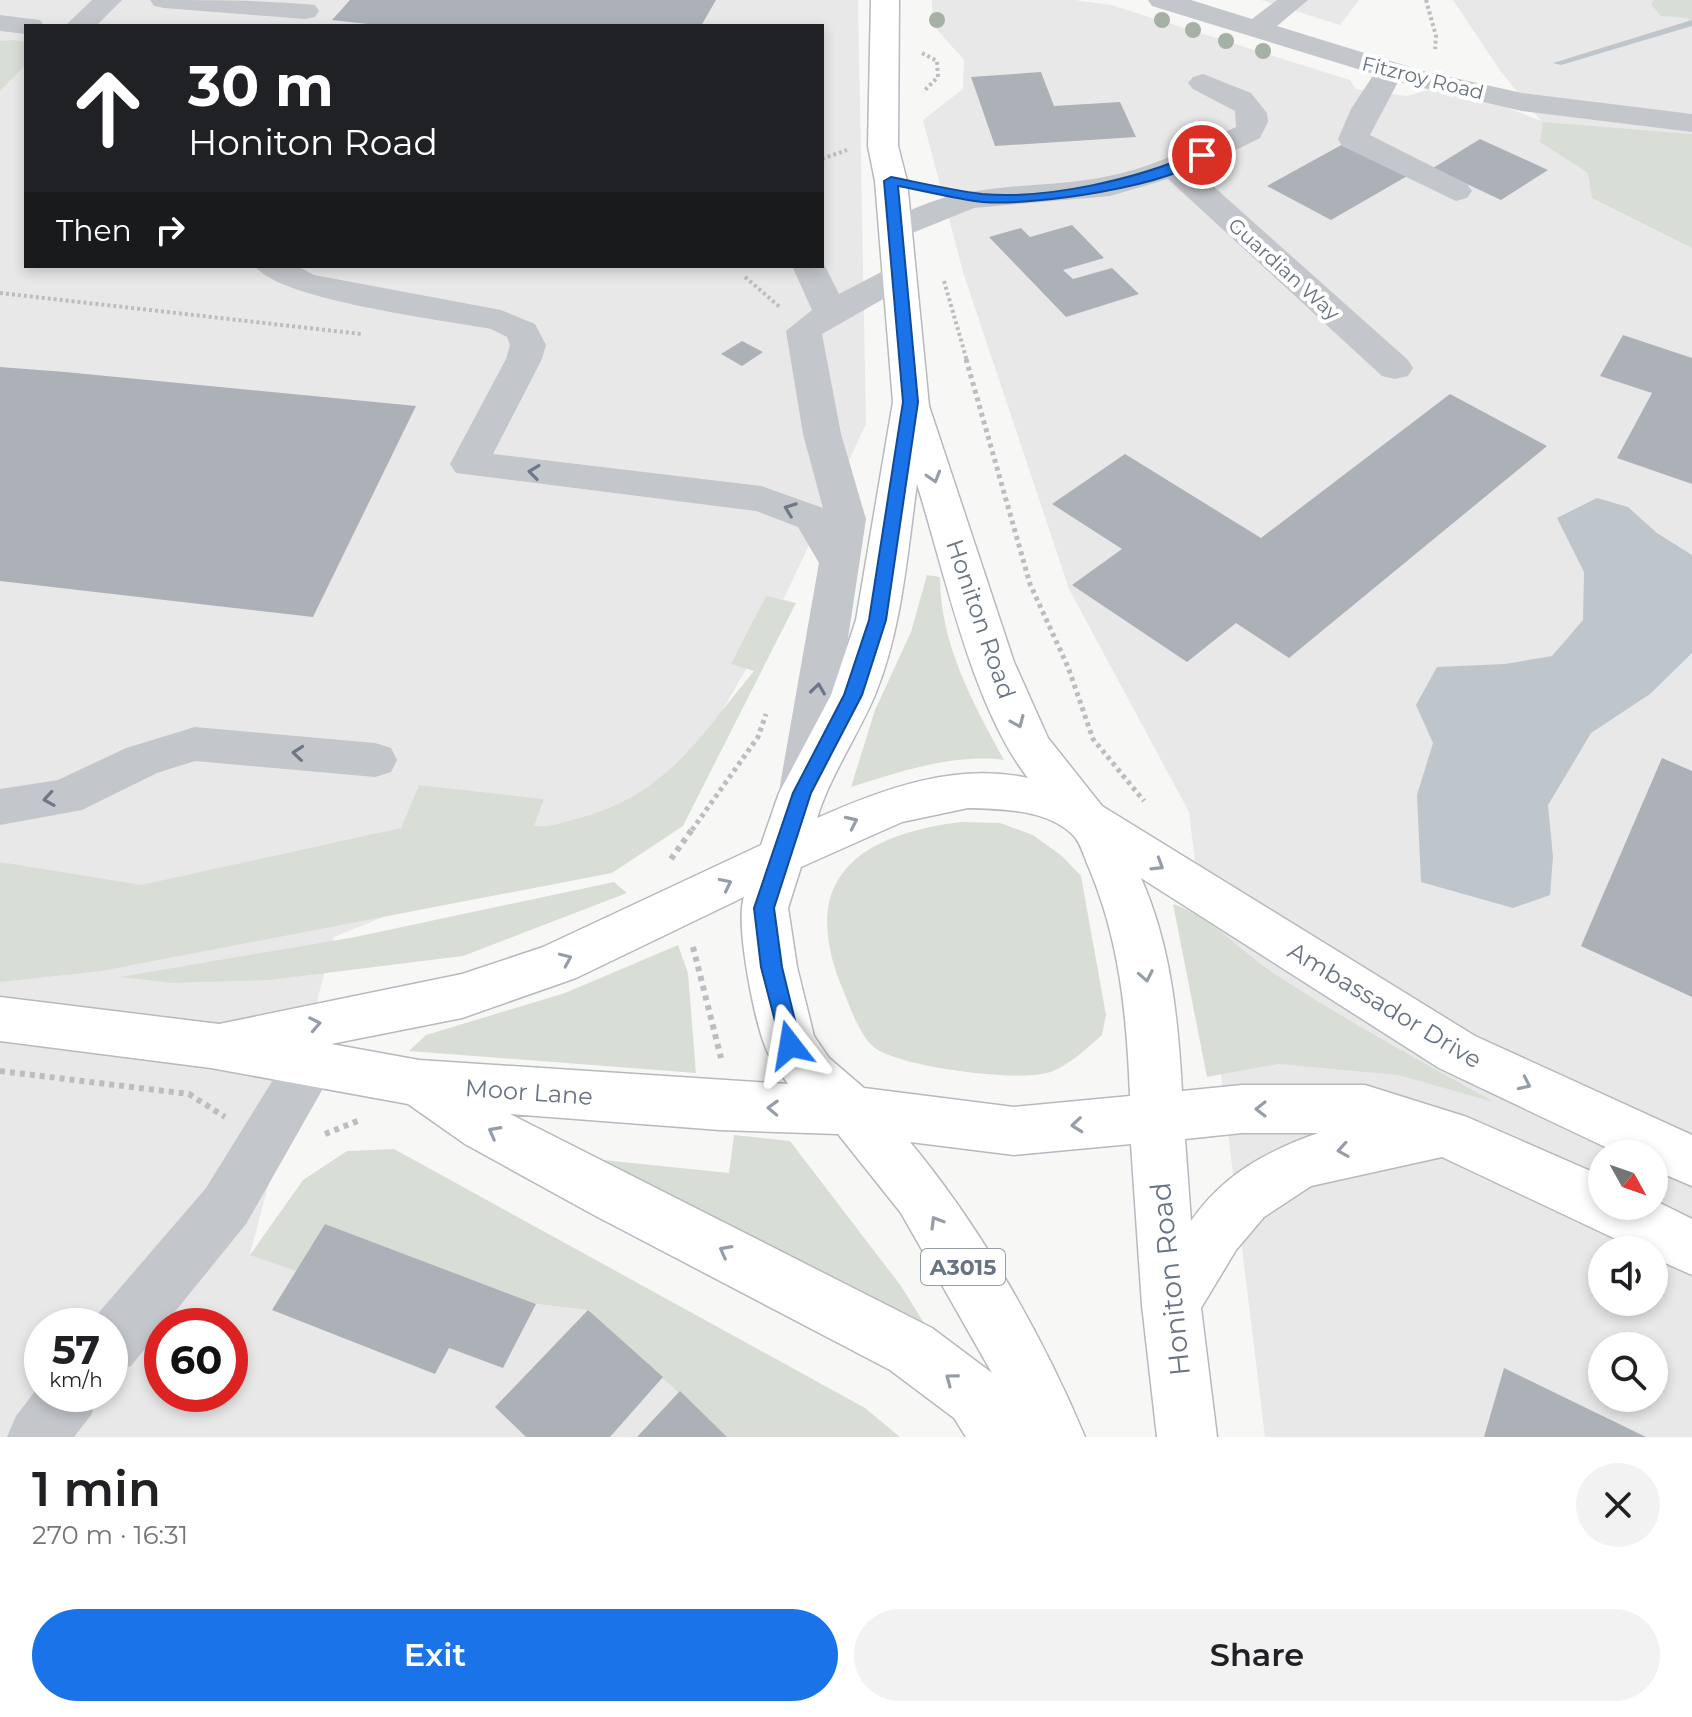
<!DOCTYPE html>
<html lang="en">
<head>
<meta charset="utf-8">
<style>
  body { margin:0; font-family:Montserrat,sans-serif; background:#f2f2f2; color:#202124; height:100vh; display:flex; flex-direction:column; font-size:30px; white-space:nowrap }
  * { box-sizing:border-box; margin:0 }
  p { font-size:26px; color:#757577 }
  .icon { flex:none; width:44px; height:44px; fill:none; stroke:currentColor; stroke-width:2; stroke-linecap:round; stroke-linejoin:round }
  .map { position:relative; height:1437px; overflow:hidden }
  .drawer { display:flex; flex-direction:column; background:#fff; flex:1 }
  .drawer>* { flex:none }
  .banner { position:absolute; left:24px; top:24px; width:800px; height:244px; border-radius:0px; box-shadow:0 4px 12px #0003; background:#202124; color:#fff; overflow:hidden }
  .needle { width:52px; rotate:130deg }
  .buttons { position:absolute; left:1588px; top:1140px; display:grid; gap:16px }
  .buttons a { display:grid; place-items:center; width:80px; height:80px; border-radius:50%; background:#fff; box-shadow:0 4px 12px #0003; font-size:40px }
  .speed { position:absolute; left:24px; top:1308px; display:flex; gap:16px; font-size:40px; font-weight:700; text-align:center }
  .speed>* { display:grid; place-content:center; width:104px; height:104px; border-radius:50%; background:#fff; box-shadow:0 4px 12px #0003; line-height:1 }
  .speed small { font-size:20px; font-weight:400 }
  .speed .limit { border:12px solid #d22; background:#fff; color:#111 }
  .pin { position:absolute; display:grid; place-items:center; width:68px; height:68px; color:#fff; margin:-34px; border:4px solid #fff; border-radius:50%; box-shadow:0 2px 8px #0007 }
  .me { position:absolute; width:88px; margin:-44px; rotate:346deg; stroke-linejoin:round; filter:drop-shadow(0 0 6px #0008) }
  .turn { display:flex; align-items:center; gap:28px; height:168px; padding:0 32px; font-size:36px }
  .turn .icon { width:104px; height:104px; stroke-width:2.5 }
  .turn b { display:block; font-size:56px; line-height:68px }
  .then { display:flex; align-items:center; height:76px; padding:0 32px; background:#0003; gap:16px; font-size:30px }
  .round { display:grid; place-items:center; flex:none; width:84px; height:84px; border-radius:42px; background:#f2f2f2 }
  .headline { display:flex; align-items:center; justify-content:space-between; height:136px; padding:0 32px }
  h1 { font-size:48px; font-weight:600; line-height:60px }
  .button { display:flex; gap:16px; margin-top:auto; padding:16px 32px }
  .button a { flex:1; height:92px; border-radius:48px; background:#1a73e8; color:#fff; font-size:32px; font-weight:600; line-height:92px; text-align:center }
  .button a+a { background:#f2f2f2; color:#202124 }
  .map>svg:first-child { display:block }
  .built { fill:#e8e8e8; fill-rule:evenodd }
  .green { fill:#d8ded6 }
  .water { fill:#bec5cb }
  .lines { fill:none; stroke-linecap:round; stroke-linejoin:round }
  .stream { fill:#bec5cb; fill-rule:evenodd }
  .building { fill:#acb1b8 }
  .major-casing { stroke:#b6b9be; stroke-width:3 }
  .path-far2 { stroke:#bbbdc0; stroke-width:4; stroke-dasharray:3 3; stroke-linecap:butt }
  .path-far1 { stroke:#bbbdc0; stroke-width:5; stroke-dasharray:4 4; stroke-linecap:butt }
  .path { stroke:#bbbdc0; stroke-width:6; stroke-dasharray:5 5; stroke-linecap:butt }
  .minor { fill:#c3c6ca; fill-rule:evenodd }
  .major { fill:#fff; fill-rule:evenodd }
  .tree { fill:#a6b1a5 }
  .oneway { stroke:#6d7788 }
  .oneway2 { stroke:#959da9 }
  .route { fill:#1a73e8; stroke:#114b97; stroke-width:2 }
  .labels { text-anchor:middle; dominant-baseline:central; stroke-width:8; stroke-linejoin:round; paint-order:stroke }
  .far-street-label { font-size:20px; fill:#687384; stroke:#fff }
  .shield { fill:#fff; stroke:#959da9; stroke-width:2 }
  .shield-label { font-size:22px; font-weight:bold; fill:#687384 }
  .street-label { font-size:24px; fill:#687384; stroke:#fff }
  .near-street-label { font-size:28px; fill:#687384; stroke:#fff }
</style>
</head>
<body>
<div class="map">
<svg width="1692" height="1437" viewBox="0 0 1692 1437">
  <rect width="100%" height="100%" fill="#f7f8f5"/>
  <g class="built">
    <path d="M 0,0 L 858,0 L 866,424 L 769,630 L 669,802 L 334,937 L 250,1254 L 325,1224 L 536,1304 L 588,1310 L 727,1437 L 0,1437 ZM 26,26 L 822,26 L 822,266 L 26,266 ZM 42,1326 L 110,1326 L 110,1394 L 42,1394 ZM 162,1326 L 230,1326 L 230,1394 L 162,1394 Z"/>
    <path d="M 932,0 L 1075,0 L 1111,5 L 1350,80 L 1356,89 L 1406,96 L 1429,90 L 1498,104 L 1541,121 L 1499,69 L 1453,0 L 1692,0 L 1692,1437 L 1265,1437 L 1189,812 L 1069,589 L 963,272 L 923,120 L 963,89 L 964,60 L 932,24 ZM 1602,1154 L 1654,1154 L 1654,1206 L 1602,1206 ZM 1602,1250 L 1654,1250 L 1654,1302 L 1602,1302 ZM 1602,1346 L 1654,1346 L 1654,1398 L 1602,1398 Z"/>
    <polygon points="1261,0 1359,0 1340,25"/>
  </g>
  <g class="green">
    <polygon points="1654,0 1692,0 1692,23 1687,18 1661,16 1651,4"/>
    <polygon points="13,40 26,42 26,64 0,91 0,41"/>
    <polygon points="1543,122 1692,134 1692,248 1592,198 1588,173 1540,142"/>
    <path d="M 927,575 L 940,577 C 940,644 973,703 1004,760 C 953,753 900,772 851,787 L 875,710 L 911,632 Z"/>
    <path d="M 766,596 L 796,603 L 683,826 L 612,873 L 101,971 L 0,982 L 0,862 L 141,885 L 401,828 L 419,785 L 544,799 L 534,826 C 548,828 562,823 576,819 C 668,795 698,738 754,671 L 731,664 Z"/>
    <path d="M 961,822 L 1000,823 L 1033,835 L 1062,856 L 1081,876 L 1106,1015 L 1102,1035 C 1087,1048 1072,1063 1053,1071 C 1026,1084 899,1067 875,1048 C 860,1037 850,1007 843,990 C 797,880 856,835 961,822 Z"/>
    <polygon points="614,882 627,893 463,956 270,980 172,983 120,977 355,937"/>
    <path d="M 1173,904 C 1212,917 1243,954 1278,976 C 1348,1022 1421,1061 1494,1102 L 1398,1075 L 1278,1064 L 1207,1077 Z"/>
    <polygon points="678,945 688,973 696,1073 409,1051 426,1035 565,993"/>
    <polygon points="734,1135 790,1141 901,1286 924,1323 584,1158 729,1173"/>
    <polygon points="394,1149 865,1408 900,1437 727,1437 588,1310 536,1304 325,1224 299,1272 250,1255 303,1180 347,1151"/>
  </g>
  <polygon class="water" points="1597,498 1628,507 1657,533 1692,555 1692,653 1650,694 1591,733 1566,775 1548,805 1553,857 1550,895 1513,908 1421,882 1417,795 1433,743 1416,705 1437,667 1505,664 1552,656 1583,620 1584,572 1557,518"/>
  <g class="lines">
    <polygon class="stream" points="1692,20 1692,26 1561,65 1553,63"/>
  </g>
  <g class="building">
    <polygon points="350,0 716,0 701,26 386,26 332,20"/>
    <polygon points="1041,72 1054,106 1120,102 1136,137 995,146 971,77"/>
    <polygon points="1480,139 1548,170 1501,200 1433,168"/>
    <polygon points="1345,143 1409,175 1331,220 1267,186"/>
    <polygon points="1072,225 1104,258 1063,270 1073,279 1112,268 1139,294 1066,317 989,237 1021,228 1030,237"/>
    <polygon points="1623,335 1692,358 1692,484 1617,458 1652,393 1600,376"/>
    <polygon points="742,341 763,352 742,366 721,354"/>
    <polygon points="0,367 65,372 416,406 313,617 0,581"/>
    <polygon points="1450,394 1547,446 1289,658 1236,623 1187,662 1072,585 1122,549 1052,504 1125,454 1261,538"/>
    <polygon points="1662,758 1692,771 1692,997 1581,946"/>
    <polygon points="325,1224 536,1304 503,1368 449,1348 435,1374 272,1310"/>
    <polygon points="588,1310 663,1377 610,1437 526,1437 495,1407"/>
    <polygon points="1504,1368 1646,1437 1484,1437"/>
    <polygon points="680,1391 727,1437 637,1437"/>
  </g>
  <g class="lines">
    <defs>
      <path id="major" d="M 871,0 L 899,0 L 898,146 L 907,181 L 929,406 L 1014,662 L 1048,738 L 1102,806 L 1475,1036 L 1692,1135 L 1692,1186 L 1654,1170 L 1654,1154 L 1620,1154 L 1439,1068 L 1141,878 C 1171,945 1178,1019 1182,1091 L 1242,1085 L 1365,1085 L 1467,1117 L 1602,1176 L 1602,1206 L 1654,1206 L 1654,1200 L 1692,1219 L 1692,1275 L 1654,1258 L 1654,1250 L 1639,1250 L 1442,1157 L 1311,1186 L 1264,1217 L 1236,1250 L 1201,1308 L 1217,1437 L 1157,1437 L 1142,1305 L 1131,1144 L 1014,1155 L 910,1142 C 980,1226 1043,1336 1085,1437 L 966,1437 L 954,1418 L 890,1370 L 592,1214 L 465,1144 L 408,1104 L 211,1068 L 0,1041 L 0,997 L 219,1024 L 462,974 L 543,947 L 761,845 L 779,793 L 831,695 L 856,620 L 893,402 L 875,181 L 868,146 ZM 917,484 C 945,573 972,706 1028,778 C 955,762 883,789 817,818 C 831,774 857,737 875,695 C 902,629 907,555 917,484 ZM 968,808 C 1001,809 1047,809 1073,835 C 1081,843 1084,857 1089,868 C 1120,941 1127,1017 1130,1096 L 1014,1107 L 864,1088 L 829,1058 L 814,1036 L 797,967 L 788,908 L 801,867 L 902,822 ZM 744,897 C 735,923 754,1018 765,1046 C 770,1060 780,1072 788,1084 L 419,1060 L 331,1044 L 462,1018 L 576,978 ZM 510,1114 L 720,1130 L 838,1134 L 901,1213 L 992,1373 L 932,1328 ZM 1242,1133 L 1318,1133 C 1265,1152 1224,1174 1191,1221 L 1185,1139 Z"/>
    </defs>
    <use href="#major" class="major-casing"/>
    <g class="path-far2">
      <polyline points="1426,0 1436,36 1435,49"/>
      <polyline points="922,53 937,61 938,77 923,92"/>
      <polyline points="822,159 847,150"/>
      <polyline points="745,277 781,308"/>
      <polyline points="944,281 967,361"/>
      <polyline points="0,293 361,334"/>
    </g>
    <g class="path-far1">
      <polyline points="966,359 1030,584 1068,667 1093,739 1144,801"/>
      <polyline points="692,830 758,737 766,714"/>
    </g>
    <g class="path">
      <polyline points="671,859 693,828"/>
      <polyline points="693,947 721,1058"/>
      <polyline points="0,1071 189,1094 225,1117"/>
      <polyline points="325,1134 360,1120"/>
    </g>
    <g class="minor">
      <polygon points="92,0 122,0 96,26 65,26"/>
      <path d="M 150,0 C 203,0 263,0 315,5 L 319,11 L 315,17 L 305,19 L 164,8 L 154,6 Z"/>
      <polygon points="1148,0 1191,0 1252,19 1277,0 1308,0 1277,26 1423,71 1522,93 1692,114 1692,132 1522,111 1398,82 1370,135 1467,184 1472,191 1467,198 1456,201 1342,146 1338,139 1351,109 1374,74 1152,6"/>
      <polygon points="0,15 40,20 44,26 26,26 26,34 0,31"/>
      <path d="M 1203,74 L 1251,93 L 1267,113 L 1268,122 L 1260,138 L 1195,170 L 1408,360 L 1413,368 L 1408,376 L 1395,379 L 1382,376 L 1168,179 L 1110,196 L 974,208 L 895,240 L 883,237 L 879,230 C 886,220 898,216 909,211 C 973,180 1042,190 1109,176 C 1154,167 1194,146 1236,127 L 1235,111 L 1193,89 L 1188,83 L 1193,77 Z"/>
      <path d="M 822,260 L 839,294 L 889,268 L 901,265 L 913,268 L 918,275 L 913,282 L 822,334 L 841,434 L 866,519 L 825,791 L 818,804 L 802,809 L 786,804 L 779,791 L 819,563 L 798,527 L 756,511 L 456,473 L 450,464 L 506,359 L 510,345 L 507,337 L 491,329 C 444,320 279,300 255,266 L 297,266 L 314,275 L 501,310 L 535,324 L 546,345 L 542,359 L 493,454 L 761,486 L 823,508 L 803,434 L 786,331 L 812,310 L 792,266 L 822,266 Z"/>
      <polygon points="195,727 375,743 391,748 397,760 391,772 375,777 195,761 157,773 82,810 0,825 0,789 58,780 126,748"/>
      <polygon points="312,1039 330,1046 338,1062 246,1224 131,1366 110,1374 110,1326 89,1324 206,1188 294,1046"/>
      <polygon points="42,1382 42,1394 100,1394 91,1415 74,1437 7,1437 16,1416"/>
    </g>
    <use href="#major" class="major"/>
  </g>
  <g class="tree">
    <circle cx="937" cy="20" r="8"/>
    <circle cx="1162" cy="20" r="8"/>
    <circle cx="1193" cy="30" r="8"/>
    <circle cx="1226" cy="41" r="8"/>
    <circle cx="1263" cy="51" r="8"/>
  </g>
  <defs><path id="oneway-chevron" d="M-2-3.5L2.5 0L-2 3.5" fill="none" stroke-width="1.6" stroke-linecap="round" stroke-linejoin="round" transform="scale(2)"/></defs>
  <g class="oneway">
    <use href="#oneway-chevron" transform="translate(534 472) rotate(-173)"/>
    <use href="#oneway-chevron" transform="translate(790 509) rotate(-159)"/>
    <use href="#oneway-chevron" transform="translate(818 689) rotate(-82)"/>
    <use href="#oneway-chevron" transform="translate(298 753) rotate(-175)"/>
    <use href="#oneway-chevron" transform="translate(49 799) rotate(171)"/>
  </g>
  <g class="oneway2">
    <use href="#oneway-chevron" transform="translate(934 477) rotate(73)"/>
    <use href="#oneway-chevron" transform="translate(1018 722) rotate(67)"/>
    <use href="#oneway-chevron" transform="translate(852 822) rotate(-25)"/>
    <use href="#oneway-chevron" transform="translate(1158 865) rotate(32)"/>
    <use href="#oneway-chevron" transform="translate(726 884) rotate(-26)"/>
    <use href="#oneway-chevron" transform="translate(566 959) rotate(-24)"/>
    <use href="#oneway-chevron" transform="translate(1146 976) rotate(79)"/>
    <use href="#oneway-chevron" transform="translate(315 1024) rotate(-11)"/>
    <use href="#oneway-chevron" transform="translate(1525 1084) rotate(25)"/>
    <use href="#oneway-chevron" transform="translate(773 1108) rotate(-178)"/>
    <use href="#oneway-chevron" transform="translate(1261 1109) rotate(-180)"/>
    <use href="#oneway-chevron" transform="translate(1077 1125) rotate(174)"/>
    <use href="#oneway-chevron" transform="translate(494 1132) rotate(-152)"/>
    <use href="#oneway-chevron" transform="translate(1343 1150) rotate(171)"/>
    <use href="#oneway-chevron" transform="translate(936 1222) rotate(-121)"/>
    <use href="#oneway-chevron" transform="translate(725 1251) rotate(-152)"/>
    <use href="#oneway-chevron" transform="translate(951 1379) rotate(-143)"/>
  </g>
  <path class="route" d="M 1198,152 L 1209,155 C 1172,187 1031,206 983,202 C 954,199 926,191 898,186 L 918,402 L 886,620 L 862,695 L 811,793 L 774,908 L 782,967 L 801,1045 L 798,1052 L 790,1054 L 783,1052 L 761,967 L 754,908 L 793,793 L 844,695 L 869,620 L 903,402 L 884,181 L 891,177 C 921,183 951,190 982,194 C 1046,200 1139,179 1198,152 Z"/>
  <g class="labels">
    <g class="far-street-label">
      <text transform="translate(1423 78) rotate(14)">Fitzroy Road</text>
      <text transform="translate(1284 269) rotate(42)">Guardian Way</text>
    </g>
    <rect class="shield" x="921" y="1249" width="84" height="36" rx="6"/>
    <g class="shield-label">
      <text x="963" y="1267">A3015</text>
    </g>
    <g class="street-label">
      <text transform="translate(981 619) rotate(71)">Honiton Road</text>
      <text transform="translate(1385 1005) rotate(31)">Ambassador Drive</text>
      <text transform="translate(529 1092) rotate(4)">Moor Lane</text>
    </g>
    <g class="near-street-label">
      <text transform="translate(1170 1279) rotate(-96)">Honiton Road</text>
    </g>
  </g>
</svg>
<div class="buttons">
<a><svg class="needle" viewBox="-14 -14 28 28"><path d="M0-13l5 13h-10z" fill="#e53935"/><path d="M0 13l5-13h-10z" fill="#757577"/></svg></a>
<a><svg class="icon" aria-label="sound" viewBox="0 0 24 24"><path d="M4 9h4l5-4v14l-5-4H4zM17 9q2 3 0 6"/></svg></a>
<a><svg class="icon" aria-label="search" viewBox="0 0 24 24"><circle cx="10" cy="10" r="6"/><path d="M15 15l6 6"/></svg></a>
</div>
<div class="speed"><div>57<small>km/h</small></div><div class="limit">60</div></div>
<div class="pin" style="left:1202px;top:155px;background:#d93025"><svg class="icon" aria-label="arrive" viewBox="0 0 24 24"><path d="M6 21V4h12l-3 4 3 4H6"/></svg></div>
<svg class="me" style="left:790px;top:1045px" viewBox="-20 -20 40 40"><path d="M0-17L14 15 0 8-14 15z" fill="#1a73e8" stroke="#fff" stroke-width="4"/></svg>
<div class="banner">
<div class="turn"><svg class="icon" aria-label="ahead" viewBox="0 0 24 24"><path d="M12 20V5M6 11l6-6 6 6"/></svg><div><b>30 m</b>Honiton Road</div></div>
<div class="then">Then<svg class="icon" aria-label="right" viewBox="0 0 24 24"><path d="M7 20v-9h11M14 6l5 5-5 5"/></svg></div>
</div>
</div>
<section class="drawer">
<div class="headline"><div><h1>1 min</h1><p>270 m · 16:31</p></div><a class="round"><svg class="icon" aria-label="close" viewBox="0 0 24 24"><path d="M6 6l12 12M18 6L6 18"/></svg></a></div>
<div class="button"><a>Exit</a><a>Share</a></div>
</section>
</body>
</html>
